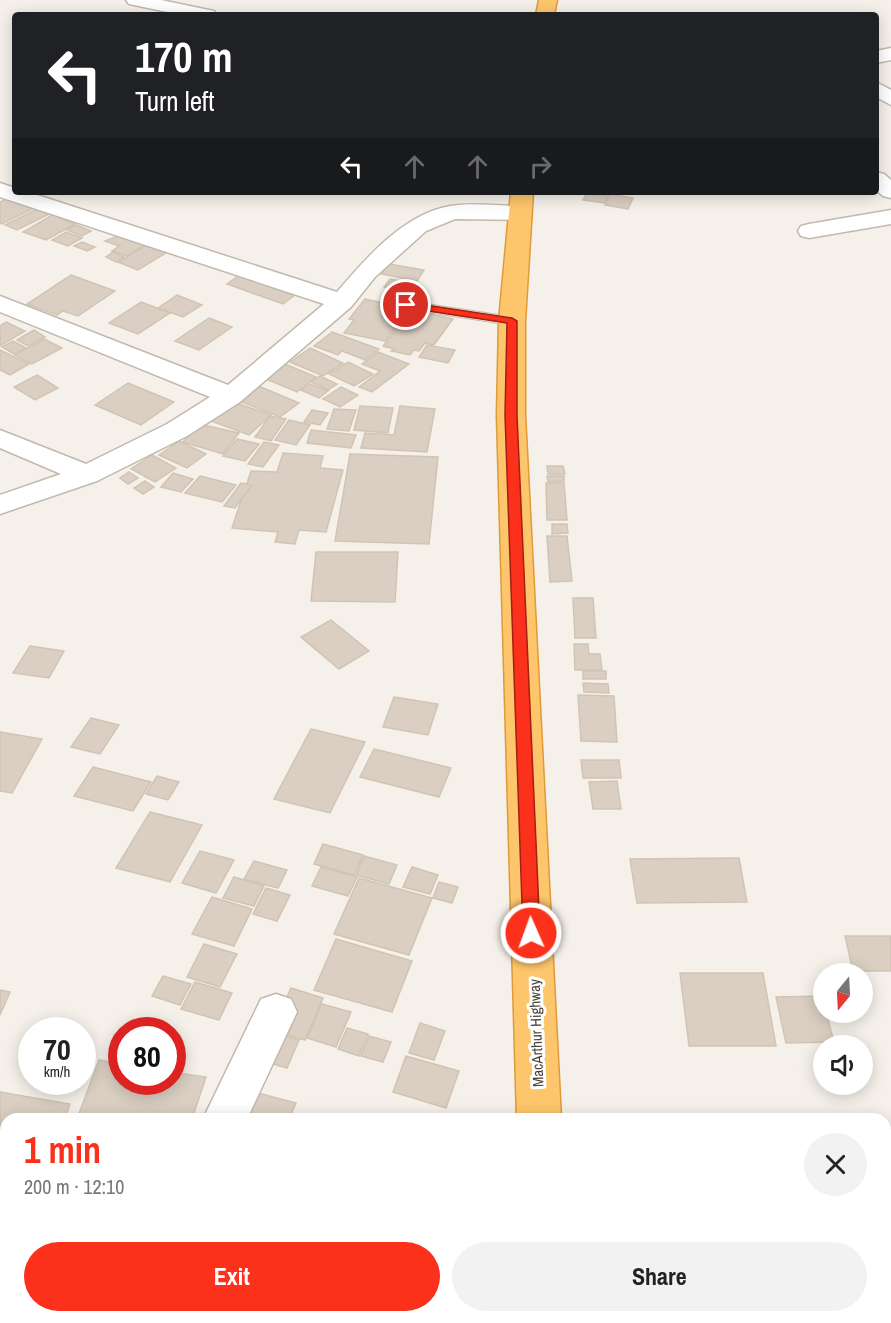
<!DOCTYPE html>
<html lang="en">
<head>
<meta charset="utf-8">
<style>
  body { margin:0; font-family:"Archivo Narrow",sans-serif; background:#f2f2f2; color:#222; height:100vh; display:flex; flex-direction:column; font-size:22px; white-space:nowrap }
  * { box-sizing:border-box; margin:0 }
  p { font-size:20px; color:#767676 }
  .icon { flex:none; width:33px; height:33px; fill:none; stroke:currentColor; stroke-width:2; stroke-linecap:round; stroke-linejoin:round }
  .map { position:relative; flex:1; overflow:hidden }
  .details { position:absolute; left:0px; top:1113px; width:891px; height:210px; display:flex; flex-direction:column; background:#fff; border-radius:18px 18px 0 0; box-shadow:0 3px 15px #0003 }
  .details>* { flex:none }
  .top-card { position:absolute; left:12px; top:12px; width:867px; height:183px; border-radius:6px; box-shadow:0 3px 15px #0003; background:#202124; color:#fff; overflow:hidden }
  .needle { width:39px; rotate:198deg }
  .buttons { position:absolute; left:813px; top:963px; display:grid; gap:12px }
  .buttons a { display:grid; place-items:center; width:60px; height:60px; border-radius:50%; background:#fff; box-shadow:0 3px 15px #0003; font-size:30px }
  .speed { position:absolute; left:18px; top:1017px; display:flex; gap:12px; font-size:30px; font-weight:700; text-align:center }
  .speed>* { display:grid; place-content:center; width:78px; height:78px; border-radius:50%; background:#fff; box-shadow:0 3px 15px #0003; line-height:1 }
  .speed small { font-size:15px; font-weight:400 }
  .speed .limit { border:9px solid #d22; background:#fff; color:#111 }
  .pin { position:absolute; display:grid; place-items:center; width:51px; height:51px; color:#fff; margin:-26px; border:3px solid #fff; border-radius:50%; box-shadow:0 2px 6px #0007 }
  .me { position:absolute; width:66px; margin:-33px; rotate:358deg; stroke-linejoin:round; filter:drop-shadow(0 0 4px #0008) }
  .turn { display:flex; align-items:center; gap:21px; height:126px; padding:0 24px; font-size:27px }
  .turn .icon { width:78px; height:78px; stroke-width:2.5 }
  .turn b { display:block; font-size:42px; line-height:51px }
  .lanes { display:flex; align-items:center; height:57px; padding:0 24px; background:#0003; justify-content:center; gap:30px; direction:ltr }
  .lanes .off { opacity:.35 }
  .round { display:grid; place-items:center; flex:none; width:63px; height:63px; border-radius:32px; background:#f2f2f2 }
  .overview { display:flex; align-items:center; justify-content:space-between; height:102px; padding:0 24px }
  h1 { font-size:36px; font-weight:800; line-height:45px; color:#fb311b }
  .cta { display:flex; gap:12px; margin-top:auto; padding:12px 24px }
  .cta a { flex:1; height:69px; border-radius:36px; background:#fb311b; color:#fff; font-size:24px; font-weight:800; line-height:69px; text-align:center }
  .cta a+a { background:#f2f2f2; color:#222 }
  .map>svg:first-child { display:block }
  .building { fill:#dacfc2; stroke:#d2c4b2; stroke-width:1.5 }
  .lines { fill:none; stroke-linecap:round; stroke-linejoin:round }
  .lane-casing { stroke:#c1b9ac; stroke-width:2 }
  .street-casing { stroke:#c1b9ac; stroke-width:3 }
  .secondary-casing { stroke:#d5c29a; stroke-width:3 }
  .highway-casing { stroke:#df9a3a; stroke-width:3 }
  .lane { fill:#fff; fill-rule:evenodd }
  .street { fill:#fff; fill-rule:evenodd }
  .secondary { fill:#ffefca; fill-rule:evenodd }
  .highway { fill:#fec66c; fill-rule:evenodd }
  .route { fill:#fb311b; stroke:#a32012; stroke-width:1.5 }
  .labels { text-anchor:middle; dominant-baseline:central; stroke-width:6; stroke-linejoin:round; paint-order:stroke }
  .street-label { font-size:15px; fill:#494238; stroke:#fff }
</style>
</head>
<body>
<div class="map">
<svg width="891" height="1323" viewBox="0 0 891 1323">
  <rect width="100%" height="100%" fill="#f5f1ea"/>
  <g class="building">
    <polygon points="587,193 608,196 604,203 583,200"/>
    <polygon points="610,194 633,198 628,209 605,205"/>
    <polygon points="9,198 34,208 2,224 0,223 0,202"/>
    <polygon points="37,209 49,214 17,230 5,225"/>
    <polygon points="52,215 75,224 46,240 23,232"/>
    <polygon points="76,225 91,231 82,236 67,230"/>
    <polygon points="66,232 82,238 68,246 52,240"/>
    <polygon points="126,233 150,242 127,256 112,251 119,246 105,241"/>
    <polygon points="82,242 95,247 87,251 74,246"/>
    <polygon points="150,243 169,251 138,270 118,262"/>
    <polygon points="113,252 124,257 116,262 106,257"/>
    <polygon points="389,264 424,270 417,281 381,274"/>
    <polygon points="242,273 299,292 283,304 227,284"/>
    <polygon points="71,275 115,291 78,316 63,311 57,315 27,304"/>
    <polygon points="390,279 412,283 405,291 384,287"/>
    <polygon points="177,295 202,305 183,317 158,308"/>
    <polygon points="365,299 410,309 385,341 344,333 354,320 349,319"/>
    <polygon points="141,302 170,313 138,334 109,323"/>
    <polygon points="412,310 453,319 434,345 425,343 419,351 414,350 410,355 391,351 394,349 383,346"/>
    <polygon points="209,318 232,327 199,350 175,341"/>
    <polygon points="6,322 25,331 0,346 0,326"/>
    <polygon points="34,330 45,337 28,346 17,340"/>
    <polygon points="332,332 379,349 365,360 342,351 338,355 314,346"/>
    <polygon points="44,339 62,348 32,364 15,355"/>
    <polygon points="13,341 26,348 14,354 2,347"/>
    <polygon points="427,345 455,350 448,363 419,357"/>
    <polygon points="310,348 343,363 323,376 290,362"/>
    <polygon points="0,350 29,364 10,375 0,370"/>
    <polygon points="378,352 409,364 372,392 359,387 380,371 362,364"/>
    <polygon points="280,362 316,377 297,392 261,377"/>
    <polygon points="348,362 373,374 354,386 329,374"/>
    <polygon points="37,375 58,388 35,400 14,387"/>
    <polygon points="320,376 337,384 328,390 311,382"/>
    <polygon points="128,383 174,402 141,425 95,405"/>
    <polygon points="310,384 328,391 319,398 301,390"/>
    <polygon points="256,385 299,403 280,417 237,400"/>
    <polygon points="341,387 358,395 340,407 323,399"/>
    <polygon points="234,402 271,415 249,435 211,421"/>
    <polygon points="360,406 393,408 388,433 354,430"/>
    <polygon points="400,406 435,409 427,452 361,448 365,433 394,435"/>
    <polygon points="334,409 356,410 349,431 327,429"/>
    <polygon points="312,410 328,413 320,425 304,422"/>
    <polygon points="270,416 286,419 271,441 255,437"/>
    <polygon points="289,420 310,425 296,445 275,440"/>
    <polygon points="199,424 239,433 223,454 183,442"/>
    <polygon points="311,430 356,435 351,448 307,443"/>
    <polygon points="237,439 259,444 245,461 223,456"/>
    <polygon points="179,441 206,454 187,468 159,455"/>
    <polygon points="264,442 279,445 263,467 248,464"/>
    <polygon points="283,453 323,456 320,468 343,470 326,532 299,530 295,544 275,542 278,532 232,528 251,471 277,472"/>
    <polygon points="350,454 438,457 429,544 335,541"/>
    <polygon points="152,455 176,468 155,482 131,469"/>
    <polygon points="547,466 563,466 565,474 548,474"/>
    <polygon points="129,472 138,478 128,484 120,478"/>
    <polygon points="173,473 193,479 181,492 161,487"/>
    <polygon points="200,476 236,485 222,502 185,493"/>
    <polygon points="547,476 564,476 564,481 548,482"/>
    <polygon points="145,481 154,487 143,494 134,488"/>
    <polygon points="241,483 252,485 235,508 224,506"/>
    <polygon points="546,483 564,483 567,520 547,520"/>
    <polygon points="552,524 567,524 568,533 552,534"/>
    <polygon points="547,536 567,536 572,581 550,582"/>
    <polygon points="316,552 398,552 395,602 311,601"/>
    <polygon points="573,598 593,598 596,638 575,638"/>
    <polygon points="331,620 369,651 339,669 301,637"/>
    <polygon points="574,644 588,644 589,654 600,654 602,670 575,670"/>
    <polygon points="30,646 64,651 49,678 13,673"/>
    <rect x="583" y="671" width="23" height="8"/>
    <polygon points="583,683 608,684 609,693 584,692"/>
    <polygon points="578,695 614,696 617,742 581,741"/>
    <polygon points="394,697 438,704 428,735 383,727"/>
    <polygon points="91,718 119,725 100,754 71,747"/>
    <polygon points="311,729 365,742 330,813 274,799"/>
    <polygon points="0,732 42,739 12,793 0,791"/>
    <polygon points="374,749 451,768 439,797 360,777"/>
    <polygon points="581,760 619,760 621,778 583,778"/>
    <polygon points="93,767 151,782 133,811 74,796"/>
    <polygon points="157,776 179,782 168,800 146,794"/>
    <polygon points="617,781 621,809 593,809 589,782"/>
    <polygon points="150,812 202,825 170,882 116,868"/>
    <polygon points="323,844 363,855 354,875 314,864"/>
    <polygon points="200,851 234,860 216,893 182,883"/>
    <polygon points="364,856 397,865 389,884 356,875"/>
    <polygon points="739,858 747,902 637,903 630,859"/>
    <polygon points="254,861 287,870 278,888 244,879"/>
    <polygon points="321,867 357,877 348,896 312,886"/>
    <polygon points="412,867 438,875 430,894 403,887"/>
    <polygon points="234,877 264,886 254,906 223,898"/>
    <polygon points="359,878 432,898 409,955 334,934"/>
    <polygon points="439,882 458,887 452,903 433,898"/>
    <polygon points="266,888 290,895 277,921 253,914"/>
    <polygon points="212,897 252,909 234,946 192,934"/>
    <polygon points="845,936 891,936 891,971 853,971"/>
    <polygon points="336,939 412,961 392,1012 314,990"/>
    <polygon points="204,944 237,954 220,987 187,977"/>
    <polygon points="680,973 763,973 776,1046 689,1046"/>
    <polygon points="163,976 191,984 180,1005 152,996"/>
    <polygon points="195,982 232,993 219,1020 181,1009"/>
    <polygon points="291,988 323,998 305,1040 272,1030"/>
    <polygon points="0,990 10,992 0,1015"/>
    <polygon points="822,996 824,1012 826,1012 834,1042 786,1043 776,997"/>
    <polygon points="322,1004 351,1012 336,1047 307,1038"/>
    <polygon points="420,1023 445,1031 434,1060 409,1053"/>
    <polygon points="347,1028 368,1034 359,1056 338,1049"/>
    <polygon points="273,1032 299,1040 287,1068 260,1060"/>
    <polygon points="369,1036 391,1042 383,1062 361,1056"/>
    <polygon points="406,1056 459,1071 446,1108 393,1092"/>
    <polygon points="99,1060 122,1064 122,1082 172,1082 172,1072 206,1077 192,1119 77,1119"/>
    <polygon points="0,1092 70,1104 65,1119 6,1119 6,1179 0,1178"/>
    <polygon points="258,1093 296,1103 289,1119 247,1119"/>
    <polygon points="0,1267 6,1269 6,1317 44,1317 41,1323 0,1323"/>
  </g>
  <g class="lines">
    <defs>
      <polygon id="lane" points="406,301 512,317 519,321 512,325 401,308 399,305"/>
      <g id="street">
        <polygon points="126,0 161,0 214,11 217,15 182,15 129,4"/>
        <polygon points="891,48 891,60 876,63 876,51"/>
        <polygon points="876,82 891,90 891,105 876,97"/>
        <polygon points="876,172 884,174 891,180 891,198 883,196 876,190"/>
        <path d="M 0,183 L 15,188 L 15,192 L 28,192 L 337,292 C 366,258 404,214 450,206 C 472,202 498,206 520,206 L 528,208 L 531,213 L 528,218 L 520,220 L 455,219 L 426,231 L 375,277 L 351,307 L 240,402 L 187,436 L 97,481 L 0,514 L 0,495 L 61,474 L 0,448 L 0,430 L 86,464 L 167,424 L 210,397 L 0,312 L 0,296 L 228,385 L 324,304 L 0,197 Z"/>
        <polygon points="891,210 891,224 809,238 801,236 798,231 801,226 809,224"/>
        <polygon points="276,994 291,999 297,1012 247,1119 203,1119 261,999"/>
      </g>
      <g id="secondary">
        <polygon points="0,1187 6,1188 6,1232 0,1231"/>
        <polygon points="541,1317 609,1317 611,1323 543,1323"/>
      </g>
      <g id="highway">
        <polygon points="539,0 557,0 554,15 536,15"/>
        <polygon points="511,192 533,192 525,321 525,415 561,1119 517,1119 497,415 499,321"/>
        <polygon points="522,1317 570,1317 571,1323 523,1323"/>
      </g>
    </defs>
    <use href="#lane" class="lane-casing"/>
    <use href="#street" class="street-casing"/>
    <use href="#secondary" class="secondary-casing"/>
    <use href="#highway" class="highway-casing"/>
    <use href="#lane" class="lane"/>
    <use href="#street" class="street"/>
    <use href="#secondary" class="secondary"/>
    <use href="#highway" class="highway"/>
  </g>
  <polygon class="route" points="406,302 512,318 517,321 517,415 540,933 537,937 531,939 526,937 523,933 505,415 507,323 402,307 400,305"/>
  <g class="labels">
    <g class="street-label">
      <text transform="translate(536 1033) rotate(-92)">MacArthur Highway</text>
    </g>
  </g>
</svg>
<div class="buttons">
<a><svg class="needle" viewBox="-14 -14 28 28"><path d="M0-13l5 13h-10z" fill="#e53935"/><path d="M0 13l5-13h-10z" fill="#767676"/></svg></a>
<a><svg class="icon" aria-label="sound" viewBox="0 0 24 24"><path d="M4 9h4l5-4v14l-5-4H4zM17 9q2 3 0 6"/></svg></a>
</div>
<div class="speed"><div>70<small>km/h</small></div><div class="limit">80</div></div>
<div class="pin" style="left:406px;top:305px;background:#d93025"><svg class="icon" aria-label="arrive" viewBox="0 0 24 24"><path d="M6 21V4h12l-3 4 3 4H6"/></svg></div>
<svg class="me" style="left:531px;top:933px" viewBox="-20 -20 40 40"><circle r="17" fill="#fb311b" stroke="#fff" stroke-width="3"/><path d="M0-11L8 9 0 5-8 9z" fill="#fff"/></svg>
<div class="top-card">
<div class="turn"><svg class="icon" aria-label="left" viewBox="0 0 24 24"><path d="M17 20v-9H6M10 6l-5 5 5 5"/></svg><div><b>170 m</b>Turn left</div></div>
<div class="lanes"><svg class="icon" aria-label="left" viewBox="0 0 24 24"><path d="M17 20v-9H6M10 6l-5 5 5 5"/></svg><svg class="icon off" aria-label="ahead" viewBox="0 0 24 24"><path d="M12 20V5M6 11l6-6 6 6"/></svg><svg class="icon off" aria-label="ahead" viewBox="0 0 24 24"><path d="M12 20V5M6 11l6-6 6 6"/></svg><svg class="icon off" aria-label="right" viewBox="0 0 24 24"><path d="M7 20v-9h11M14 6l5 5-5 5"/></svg></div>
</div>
<section class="details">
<div class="overview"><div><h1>1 min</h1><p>200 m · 12:10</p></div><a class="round"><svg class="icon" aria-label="close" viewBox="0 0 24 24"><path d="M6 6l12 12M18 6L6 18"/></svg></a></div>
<div class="cta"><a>Exit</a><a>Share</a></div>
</section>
</div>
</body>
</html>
